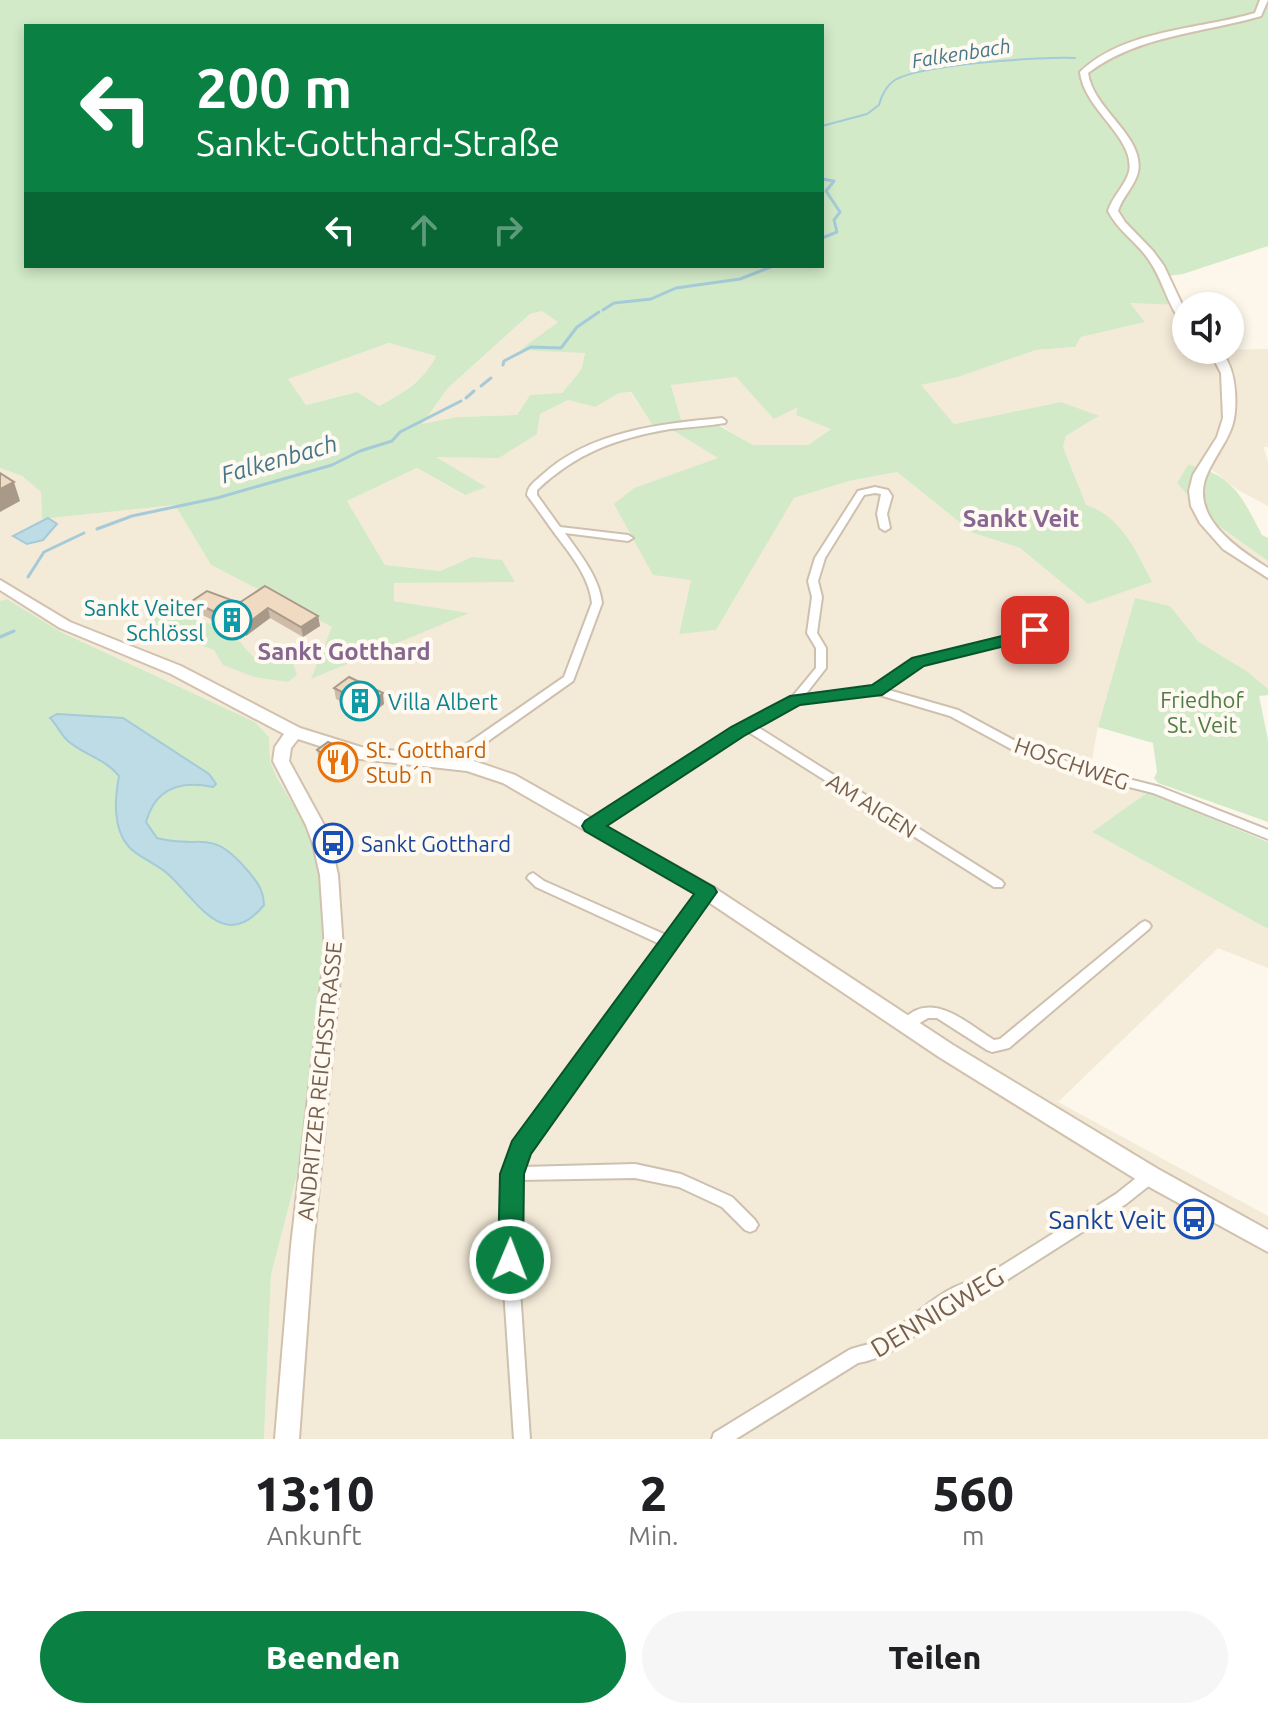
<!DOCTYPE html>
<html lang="de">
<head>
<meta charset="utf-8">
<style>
  body { margin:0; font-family:Ubuntu,sans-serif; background:#f6f6f6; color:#202124; height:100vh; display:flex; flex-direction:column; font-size:30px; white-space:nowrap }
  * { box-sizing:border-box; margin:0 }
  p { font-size:26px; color:#757577 }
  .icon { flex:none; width:44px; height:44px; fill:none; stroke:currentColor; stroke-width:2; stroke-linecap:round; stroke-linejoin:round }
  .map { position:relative; height:1439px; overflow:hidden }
  .sheet { display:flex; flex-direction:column; background:#fff; flex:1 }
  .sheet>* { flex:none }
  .top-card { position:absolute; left:24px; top:24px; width:800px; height:244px; border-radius:0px; box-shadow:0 4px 12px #0003; background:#0b8043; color:#fff; overflow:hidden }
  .controls { position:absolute; left:1172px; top:292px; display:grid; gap:16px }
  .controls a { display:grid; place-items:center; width:72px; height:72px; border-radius:50%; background:#fff; box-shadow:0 4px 12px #0003; font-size:40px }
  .pin { position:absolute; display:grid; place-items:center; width:68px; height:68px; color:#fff; margin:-34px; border-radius:16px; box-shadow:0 4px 12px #0006 }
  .me { position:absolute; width:88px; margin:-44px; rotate:1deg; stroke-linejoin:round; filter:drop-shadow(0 0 6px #0008) }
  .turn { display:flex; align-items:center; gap:28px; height:168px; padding:0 40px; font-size:36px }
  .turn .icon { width:104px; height:104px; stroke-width:2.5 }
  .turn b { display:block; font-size:56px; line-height:68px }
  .lanes { display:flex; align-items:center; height:76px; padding:0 40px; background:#0003; justify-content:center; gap:40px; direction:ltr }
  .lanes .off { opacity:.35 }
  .eta { display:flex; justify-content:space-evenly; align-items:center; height:136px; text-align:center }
  .eta b { font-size:48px; font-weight:800; line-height:56px }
  .cta { display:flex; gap:16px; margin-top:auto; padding:16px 40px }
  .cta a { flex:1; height:92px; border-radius:48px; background:#0b8043; color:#fff; font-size:32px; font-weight:800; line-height:92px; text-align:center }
  .cta a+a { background:#f6f6f6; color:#202124 }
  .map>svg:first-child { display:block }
  .residential { fill:#f4ead8 }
  .green { fill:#d2eac8; fill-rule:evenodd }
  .water { fill:#bedce6; stroke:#a5cad8; stroke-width:2 }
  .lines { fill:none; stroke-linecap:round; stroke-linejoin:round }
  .stream-far1 { stroke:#a5cad8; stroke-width:2 }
  .stream { stroke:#a5cad8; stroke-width:3 }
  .street-casing { stroke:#cec0af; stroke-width:4 }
  .secondary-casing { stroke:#d1c1ad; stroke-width:4 }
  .street { fill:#fff; fill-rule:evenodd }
  .secondary { fill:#fff; fill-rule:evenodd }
  .wall { fill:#cfbba7 }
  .shaded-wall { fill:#a99988 }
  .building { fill:#f1dac2; stroke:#a99988; stroke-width:2 }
  .route { fill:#0b8043; stroke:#07532c; stroke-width:2 }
  .labels { text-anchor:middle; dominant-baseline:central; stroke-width:8; stroke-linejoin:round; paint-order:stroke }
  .far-water-label { font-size:20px; font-style:italic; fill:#47778a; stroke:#fffaf1 }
  .culture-label { font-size:22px; fill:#0d838f; stroke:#fffaf1; text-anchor:end }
  .park-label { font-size:22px; fill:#507c45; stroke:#fffaf1 }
  .food-label { font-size:22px; fill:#c56008; stroke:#fffaf1; text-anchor:start }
  .street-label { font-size:22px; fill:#77604d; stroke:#fffaf1 }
  .transit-label { font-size:22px; fill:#164399; stroke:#fffaf1; text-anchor:start }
  .water-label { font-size:24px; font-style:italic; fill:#47778a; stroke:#fffaf1 }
  .neighbourhood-label { font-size:24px; font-weight:bold; fill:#886692; stroke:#fffaf1 }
  .near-transit-label { font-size:26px; fill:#164399; stroke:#fffaf1; text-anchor:end }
  .near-street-label { font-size:26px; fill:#77604d; stroke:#fffaf1 }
</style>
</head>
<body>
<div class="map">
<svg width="1268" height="1439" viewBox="0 0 1268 1439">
  <rect width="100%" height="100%" fill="#fcf7ea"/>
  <g class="residential">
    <polygon points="1156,302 1186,308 1186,350 1268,349 1268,447 1263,447 1268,461 1268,506 1238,490 1211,469 1209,519 1268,561 1268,689 1248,672 1199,642 1170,606 1098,726 1092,760 1148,792 1092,832 1268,929 1268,968 1218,948 1058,1102 1268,1216 1268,1439 264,1439 271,1275 305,1144 309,830 277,778 270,761 269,737 255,722 61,632 7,599 0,601 0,468 22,476 41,492 42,519 175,505 211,565 333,627 312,678 467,613 394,601 393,583 515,581 472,557 440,571 385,565 347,501 417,468 464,495 485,487 434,457 537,434 540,414 568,400 595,407 618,393 630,392 658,432 672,430 719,458 634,488 691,580 679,633 716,630 794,498 849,481 897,472 973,533 1020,548 1088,604 1086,506 1063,447 1066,436 1098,417 1061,402 954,424 920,385 958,377 1036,350 1075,347 1081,337 1144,322 1130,303"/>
    <polygon points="542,311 559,321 521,350 585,352 581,370 561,394 530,395 517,415 457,417 421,425 448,388 530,314"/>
    <polygon points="390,343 436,356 429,371 397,397 378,406 357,392 306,405 287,379"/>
    <polygon points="736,377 774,418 799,406 796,415 832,428 808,445 752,445 714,421 682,423 671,384"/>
  </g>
  <g class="green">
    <path d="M 0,0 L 1268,0 L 1268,246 L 1183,274 L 1168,276 L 1183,305 L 1130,303 L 1145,322 L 1081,337 L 1075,347 L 1036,350 L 958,377 L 921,385 L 954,424 L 1061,402 L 1099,416 L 1066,436 L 1063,447 L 1086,505 C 1120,515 1137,552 1152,582 L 1088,604 L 1020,548 L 973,533 L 897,472 L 849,481 L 794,498 L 716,630 L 679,634 L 691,580 L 653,575 L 614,504 L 634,488 L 718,458 L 672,430 L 718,425 L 753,445 L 808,445 L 831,429 L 796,415 L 798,407 L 774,419 L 736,377 L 671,385 L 682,423 L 654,427 L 631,392 L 619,393 L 595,407 L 568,400 L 540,414 L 537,434 L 499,458 L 436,457 L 486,487 L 465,495 L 417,468 L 347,501 L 385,565 L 440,571 L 472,557 L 502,560 L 515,582 L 394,583 L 394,601 L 469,613 L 311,679 L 332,627 L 211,565 L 175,505 L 42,519 L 41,492 L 22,476 L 0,468 ZM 26,26 L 822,26 L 822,266 L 26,266 ZM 542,311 L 558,322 L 520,350 L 585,353 L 581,370 L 562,393 L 530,395 L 517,415 L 457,417 L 422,424 L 448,388 L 530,314 ZM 389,343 L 436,356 C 425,380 402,394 379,406 L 357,392 L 306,405 L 288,379 Z"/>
    <path d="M 1188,465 C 1233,474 1242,497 1262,535 L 1268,538 L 1268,561 L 1209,519 L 1177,483 Z"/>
    <polygon points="1135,598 1170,606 1199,642 1248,672 1268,689 1268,695 1259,696 1268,740 1268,822 1158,783 1154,778 1157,772 1153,743 1098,727"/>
    <polygon points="7,599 61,632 255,722 269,737 270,761 277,778 309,830 316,850 323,880 325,954 305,1144 271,1275 264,1439 0,1439 0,601"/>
    <path d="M 157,614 C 182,616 216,621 236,638 C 246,647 250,657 263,663 L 282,652 L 292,660 L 297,675 L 288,682 L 254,677 L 223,665 L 214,650 L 146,624 L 145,620 Z"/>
    <polygon points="1148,792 1268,842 1268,929 1092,832"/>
  </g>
  <g class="water">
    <polygon points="48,518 57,524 43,540 27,544 13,536"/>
    <path d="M 57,714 L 123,718 L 209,774 L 216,784 L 213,787 C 180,780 155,789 146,822 L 157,838 C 204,850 210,826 248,871 C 258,883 263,889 264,905 C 225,953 199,903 169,875 C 158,864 139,858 129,847 C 112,828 115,798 119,776 C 104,757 78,753 65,738 C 60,732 56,724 50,718 Z"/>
  </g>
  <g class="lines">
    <path class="stream-far1" d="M 822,126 L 867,114 L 879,105 C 881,96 887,85 895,80 C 919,65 1045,56 1075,58"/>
    <g class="stream">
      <polyline points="822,179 834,181 826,191 840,212 834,220 837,232 822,238"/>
      <polyline points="603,310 614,303 651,299 676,288 740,279 773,266"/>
      <polyline points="503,365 504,361 531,347 561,348 577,327 599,312"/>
      <polyline points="481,386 491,378"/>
      <polyline points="466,398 474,391"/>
      <polyline points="97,529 132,516 217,498 332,465 360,451 392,441 400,432 461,401"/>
      <polyline points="28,577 44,552 84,533"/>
      <polyline points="0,637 14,631"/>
    </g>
    <defs>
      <g id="street">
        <path d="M 722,418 L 726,421 L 725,423 C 707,426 688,427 670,429 C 617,438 576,453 537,490 L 537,495 L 560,527 L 628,535 L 633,538 L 628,541 L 565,533 C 580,554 599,577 602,603 L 573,681 L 474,751 L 474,765 L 468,769 L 464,768 C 461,763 461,751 464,746 L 564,677 L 592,603 C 589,575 569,553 553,531 C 545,520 536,507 527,495 C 528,486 534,482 541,476 C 589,431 660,424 722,418 Z"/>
        <polygon points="875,487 888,490 892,496 887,514 890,528 885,531 880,528 877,514 881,494 875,493 864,495 825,558 818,581 822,597 817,633 826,648 826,668 805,695 873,687 915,660 1004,638 1035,627 1039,628 1040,630 1039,632 1011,642 923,664 885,689 958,710 1021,744 1085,768 1160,787 1268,830 1268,839 1153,793 1078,774 1013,750 950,716 876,694 798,703 756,726 1002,881 1004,884 1002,887 994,887 747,731 596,829 588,829 586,826 588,823 734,728 792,697 816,668 816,648 807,633 812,597 808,581 815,558 858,491"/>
        <polygon points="533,873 544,881 666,935 703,889 711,889 713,892 673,946 527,1152 522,1167 635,1164 681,1174 732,1197 755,1220 758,1225 755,1230 750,1232 745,1230 722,1207 679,1187 635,1178 519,1180 518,1260 530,1439 514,1439 502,1260 505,1174 516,1144 660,944 536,887 527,878 529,875"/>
        <path d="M 1145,921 L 1149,923 L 1151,926 L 1149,929 L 1009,1048 L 992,1052 L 987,1050 L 937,1018 L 928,1018 L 906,1031 L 901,1029 L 899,1025 C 928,986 965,1022 994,1040 L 1000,1039 L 1141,923 Z"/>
        <path d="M 1150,1169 L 1155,1171 L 1157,1176 L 1155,1181 L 1126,1204 L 988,1292 L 970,1296 L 959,1301 C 927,1324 898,1356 858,1363 L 736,1439 L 712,1439 L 714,1433 L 849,1350 C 861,1345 873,1345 884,1337 C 915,1318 942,1284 979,1280 L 1116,1194 L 1145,1171 Z"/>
      </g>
      <g id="secondary">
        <path d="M 1260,0 L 1268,0 L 1261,16 C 1203,33 1138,35 1088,73 C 1093,110 1145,136 1138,172 C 1135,186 1122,197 1118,211 L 1125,222 L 1153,251 L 1164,266 L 1186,313 L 1186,324 L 1182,323 C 1167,304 1163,280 1149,260 C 1137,242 1118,231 1108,211 C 1112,197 1125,186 1129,172 C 1136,138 1084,110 1080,72 C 1125,29 1198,30 1255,13 Z"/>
        <path d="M 1209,350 L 1221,350 C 1230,363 1234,375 1235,391 C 1238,432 1225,438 1208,472 C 1187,515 1236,548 1268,568 L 1268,578 L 1223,549 L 1200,523 L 1191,506 L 1189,491 L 1193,475 L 1217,437 L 1223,418 L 1221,373 Z"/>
        <polygon points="0,580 70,622 181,666 300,728 361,747 468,759 515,775 713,887 953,1045 1158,1169 1268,1230 1268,1252 1142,1183 939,1057 701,897 503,783 467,771 360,759 298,739 291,748 289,761 324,825 331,844 338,875 343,949 313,1246 299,1439 275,1439 291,1246 325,949 320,875 313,844 306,825 273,761 275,747 284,734 171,674 60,628 0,590"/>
      </g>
    </defs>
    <use href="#street" class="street-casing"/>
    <use href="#secondary" class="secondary-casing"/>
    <use href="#street" class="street"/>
    <use href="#secondary" class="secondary"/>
  </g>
  <g class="wall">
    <polygon points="192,601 239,603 318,616 320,626 303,637 270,618 246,636 194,611"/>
    <polygon points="334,688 384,704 370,715 336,699"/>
    <polygon points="317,750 355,754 356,764 342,775 319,760"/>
  </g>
  <g class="shaded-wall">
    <polygon points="14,482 20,501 0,512 0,489"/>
    <polygon points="268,608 270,618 246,636 244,626"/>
    <polygon points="318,616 320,626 303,637 301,627"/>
    <polygon points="383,693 384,704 370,715 368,705"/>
    <polygon points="355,754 356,764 342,775 340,764"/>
  </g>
  <g class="building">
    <polygon points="0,473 14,482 0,489"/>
    <polygon points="265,586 318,616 301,627 268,608 244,626 192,601 207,591 239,603"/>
    <polygon points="349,677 383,693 368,705 334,688"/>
    <polygon points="328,742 355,754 340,764 317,750"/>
  </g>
  <polygon class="route" points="1035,625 1041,626 1043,630 1041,634 1013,644 924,666 882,695 800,705 744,736 607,826 714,887 717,892 531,1154 524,1174 523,1260 519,1268 510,1272 501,1268 498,1260 500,1174 512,1141 694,894 585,831 582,826 585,821 731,727 790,696 872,685 912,658 1002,636"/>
  <defs>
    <symbol id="building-ring" viewBox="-11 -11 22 22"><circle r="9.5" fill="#fffaf1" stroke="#0f9aa8" stroke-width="1.5"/><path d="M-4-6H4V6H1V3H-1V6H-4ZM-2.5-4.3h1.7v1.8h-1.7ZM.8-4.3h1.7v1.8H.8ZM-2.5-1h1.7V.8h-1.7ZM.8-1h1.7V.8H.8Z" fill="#0f9aa8"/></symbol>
    <symbol id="restaurant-ring" viewBox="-11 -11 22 22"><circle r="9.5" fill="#fffaf1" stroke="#e8710a" stroke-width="1.5"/><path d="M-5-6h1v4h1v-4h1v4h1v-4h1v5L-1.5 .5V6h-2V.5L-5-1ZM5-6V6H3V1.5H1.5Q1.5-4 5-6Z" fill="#e8710a"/></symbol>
    <symbol id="bus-ring" viewBox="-11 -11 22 22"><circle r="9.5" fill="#fffaf1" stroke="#1a4fb4" stroke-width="1.5"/><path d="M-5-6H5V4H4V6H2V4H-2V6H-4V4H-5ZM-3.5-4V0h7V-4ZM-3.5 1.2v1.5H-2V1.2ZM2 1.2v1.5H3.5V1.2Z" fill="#1a4fb4"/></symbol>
  </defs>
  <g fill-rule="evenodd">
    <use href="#building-ring" x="210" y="598" width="44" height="44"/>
    <use href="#building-ring" x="338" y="679" width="44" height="44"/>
    <use href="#restaurant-ring" x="316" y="740" width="44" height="44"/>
    <use href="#bus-ring" x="311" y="821" width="44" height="44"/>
    <use href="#bus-ring" x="1172" y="1197" width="44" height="44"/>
  </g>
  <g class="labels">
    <g class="far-water-label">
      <text transform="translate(961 53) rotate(-9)">Falkenbach</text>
    </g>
    <g class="culture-label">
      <text x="204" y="607">Sankt Veiter<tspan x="204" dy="25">Schlössl</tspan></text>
      <text x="388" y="701" text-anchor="start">Villa Albert</text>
    </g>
    <g class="park-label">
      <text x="1202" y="699">Friedhof<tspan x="1202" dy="25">St. Veit</tspan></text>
    </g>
    <g class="food-label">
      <text x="366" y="749">St. Gotthard<tspan x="366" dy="25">Stub´n</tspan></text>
    </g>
    <g class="street-label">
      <text transform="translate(1072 763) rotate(19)">HOSCHWEG</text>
      <text transform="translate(872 805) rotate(32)">AM AIGEN</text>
      <text transform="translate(319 1081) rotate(-84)">ANDRITZER REICHSSTRASSE</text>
    </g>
    <g class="transit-label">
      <text x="361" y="843">Sankt Gotthard</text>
    </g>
    <g class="water-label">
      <text transform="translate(279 459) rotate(-16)">Falkenbach</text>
    </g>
    <g class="neighbourhood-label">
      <text x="1021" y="518">Sankt Veit</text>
      <text x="344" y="651">Sankt Gotthard</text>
    </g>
    <g class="near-transit-label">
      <text x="1166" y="1219">Sankt Veit</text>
    </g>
    <g class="near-street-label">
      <text transform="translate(937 1312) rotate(-31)">DENNIGWEG</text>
    </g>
  </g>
</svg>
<div class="controls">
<a><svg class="icon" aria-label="sound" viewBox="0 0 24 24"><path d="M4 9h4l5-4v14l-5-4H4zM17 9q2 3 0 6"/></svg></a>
</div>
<div class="pin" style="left:1035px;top:630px;background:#d93025"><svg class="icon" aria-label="arrive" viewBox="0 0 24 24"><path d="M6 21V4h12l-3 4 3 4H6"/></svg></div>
<svg class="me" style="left:510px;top:1260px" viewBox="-20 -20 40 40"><circle r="17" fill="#0b8043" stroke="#fff" stroke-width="3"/><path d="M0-11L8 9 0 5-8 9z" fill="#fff"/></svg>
<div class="top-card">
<div class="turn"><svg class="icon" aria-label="left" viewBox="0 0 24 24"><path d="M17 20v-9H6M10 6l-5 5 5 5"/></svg><div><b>200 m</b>Sankt-Gotthard-Straße</div></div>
<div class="lanes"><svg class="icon" aria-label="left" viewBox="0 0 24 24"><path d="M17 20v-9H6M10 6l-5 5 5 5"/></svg><svg class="icon off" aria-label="ahead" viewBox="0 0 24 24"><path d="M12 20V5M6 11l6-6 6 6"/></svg><svg class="icon off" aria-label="right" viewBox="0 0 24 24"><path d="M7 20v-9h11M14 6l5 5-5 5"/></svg></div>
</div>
</div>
<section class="sheet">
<div class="eta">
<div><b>13:10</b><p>Ankunft</p></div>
<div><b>2</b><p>Min.</p></div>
<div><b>560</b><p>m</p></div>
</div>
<div class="cta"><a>Beenden</a><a>Teilen</a></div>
</section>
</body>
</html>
